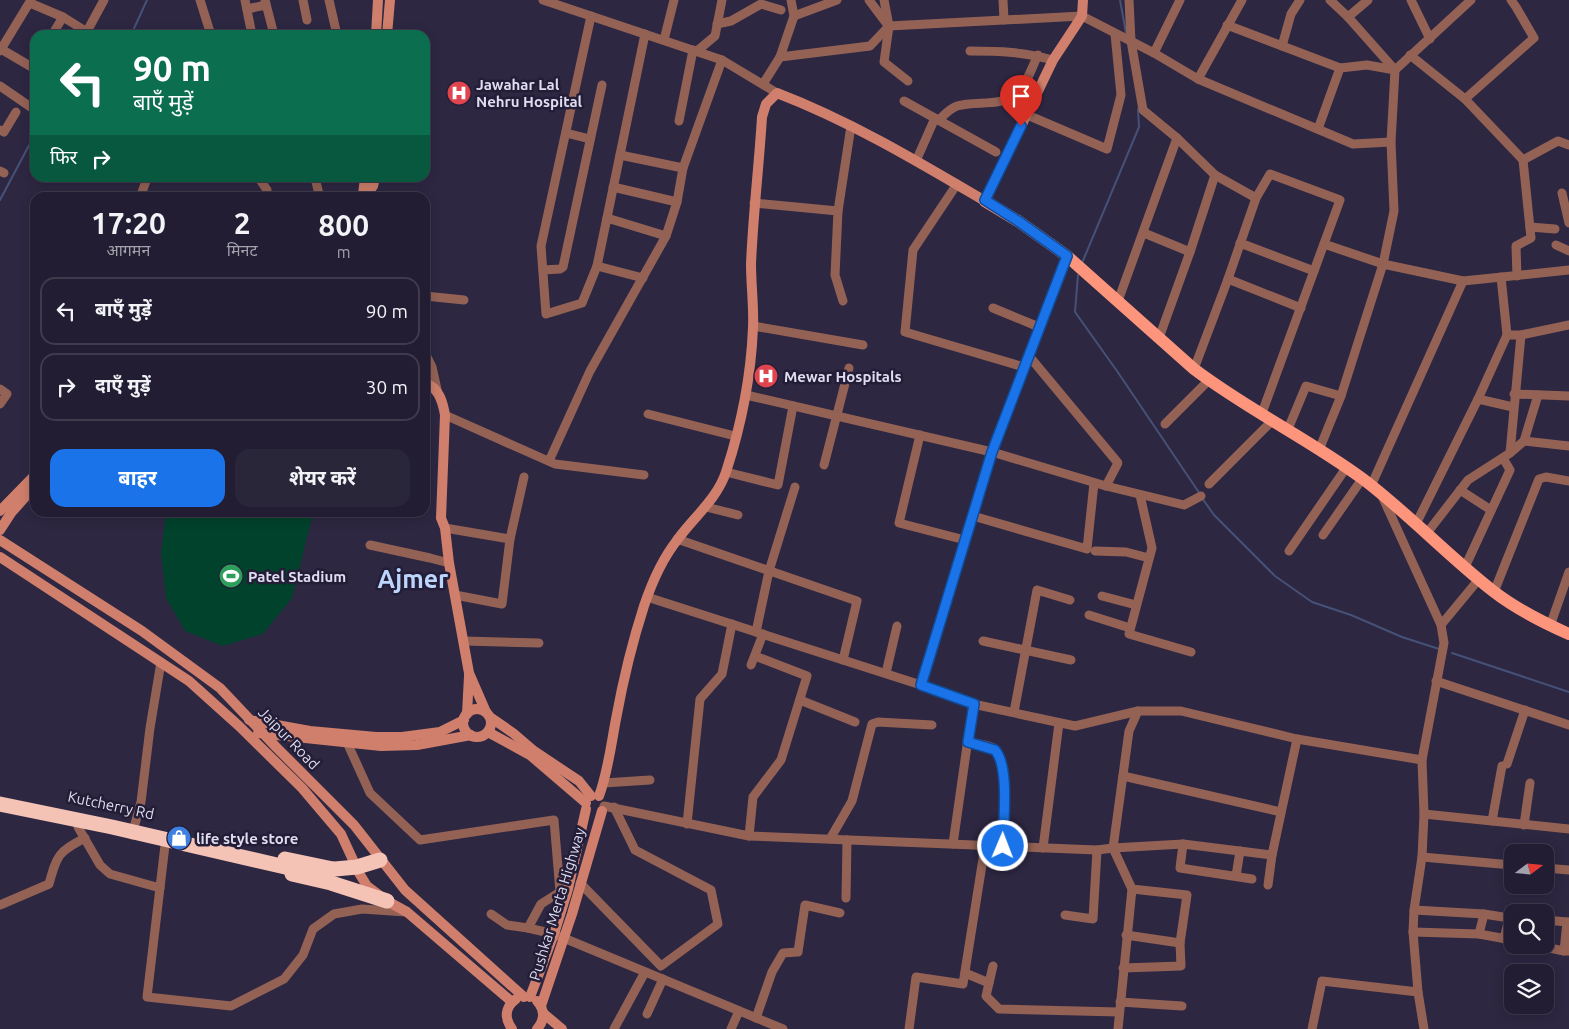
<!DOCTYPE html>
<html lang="hi">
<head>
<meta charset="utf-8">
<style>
  body { margin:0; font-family:Ubuntu,"Noto Sans Devanagari",sans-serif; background:#2a263a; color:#f1f3f6; height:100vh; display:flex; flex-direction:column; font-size:19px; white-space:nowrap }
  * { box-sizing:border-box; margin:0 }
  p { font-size:16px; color:#a2a2ac }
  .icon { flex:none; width:28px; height:28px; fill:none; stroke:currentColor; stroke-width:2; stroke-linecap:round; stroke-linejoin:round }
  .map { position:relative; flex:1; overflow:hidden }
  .details { position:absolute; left:30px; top:192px; width:400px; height:325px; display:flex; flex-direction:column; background:#221d32; border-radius:15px; box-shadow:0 2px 12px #0003,0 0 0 1px #3f3b4d }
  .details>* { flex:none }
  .guide { position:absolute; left:30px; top:30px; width:400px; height:152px; border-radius:15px; box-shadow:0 2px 12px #0003,0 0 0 1px #3f3b4d; background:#0b6e4f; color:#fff; overflow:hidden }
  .needle { width:32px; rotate:74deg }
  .tools { position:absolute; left:1504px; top:844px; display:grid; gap:10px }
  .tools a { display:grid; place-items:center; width:50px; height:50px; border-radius:10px; background:#221d32; box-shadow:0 2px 12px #0003,0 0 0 1px #3f3b4d; font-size:25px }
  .pin { position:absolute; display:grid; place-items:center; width:42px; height:42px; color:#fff; margin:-51px -21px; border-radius:50% 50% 50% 0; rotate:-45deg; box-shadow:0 0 5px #0007 }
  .pin .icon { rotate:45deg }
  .me { position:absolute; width:55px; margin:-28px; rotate:1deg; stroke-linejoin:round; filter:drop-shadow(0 0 4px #0008) }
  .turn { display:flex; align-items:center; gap:18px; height:105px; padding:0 20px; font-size:22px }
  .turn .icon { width:65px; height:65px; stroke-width:2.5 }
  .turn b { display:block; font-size:35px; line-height:42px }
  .then { display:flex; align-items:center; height:48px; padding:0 20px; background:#0003; gap:10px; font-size:19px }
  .eta { display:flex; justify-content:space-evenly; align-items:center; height:85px; text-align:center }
  .eta b { font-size:30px; font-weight:700; line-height:35px }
  .cta { display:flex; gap:10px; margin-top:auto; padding:10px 20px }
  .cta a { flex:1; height:58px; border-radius:15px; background:#1a73e8; color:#fff; font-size:20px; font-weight:700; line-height:58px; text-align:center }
  .cta a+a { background:#2a263a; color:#f1f3f6 }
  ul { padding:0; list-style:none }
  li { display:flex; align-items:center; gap:15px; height:68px; margin:0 10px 8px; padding:0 10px; border:2px solid #3f3b4d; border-radius:15px }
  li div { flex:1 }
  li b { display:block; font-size:19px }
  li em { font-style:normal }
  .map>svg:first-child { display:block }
  .green { fill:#00422b }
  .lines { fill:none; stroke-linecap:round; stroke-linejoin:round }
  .stream { stroke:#465178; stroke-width:2 }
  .street { stroke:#946255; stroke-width:9 }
  .secondary { stroke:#cf7f6b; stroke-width:10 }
  .primary { stroke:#fc957b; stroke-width:12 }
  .highway { stroke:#f5c3b6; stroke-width:15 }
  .highway-bridge { stroke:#f5c3b6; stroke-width:15 }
  .route-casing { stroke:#114b97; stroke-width:12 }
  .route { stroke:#1a73e8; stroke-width:9 }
  .labels { text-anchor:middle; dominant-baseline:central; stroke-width:5; stroke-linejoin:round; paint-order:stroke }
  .poi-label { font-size:15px; font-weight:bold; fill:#dfddef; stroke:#231d38; text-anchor:start }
  .street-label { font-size:15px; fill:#dfddef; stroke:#231d38 }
  .town-label { font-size:25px; font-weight:bold; fill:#bdd5fc; stroke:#231d38 }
</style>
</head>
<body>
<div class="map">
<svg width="1569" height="1029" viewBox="0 0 1569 1029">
  <rect width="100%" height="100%" fill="#2d2742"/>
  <polygon class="green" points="166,513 313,513 292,598 263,634 223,646 185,631 166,598 161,553"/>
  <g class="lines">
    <g class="stream">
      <polyline points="1120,0 1126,33"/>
      <polyline points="131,35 147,0"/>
      <polyline points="0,200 35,134"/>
      <polyline points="1082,263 1139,127 1138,109"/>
      <polyline points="1078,275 1075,312 1117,371 1200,494"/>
      <polyline points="1202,498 1214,515 1275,576 1312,602 1351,615 1402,637 1439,649"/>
      <polyline points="1452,653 1569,692"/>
    </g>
    <g class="street">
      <polyline points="200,0 211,35"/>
      <polyline points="245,0 252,35"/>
      <polyline points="265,0 274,35"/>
      <polyline points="303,0 307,20"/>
      <polyline points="329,0 337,35"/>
      <polyline points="543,0 722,60 777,93"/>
      <polyline points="869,0 887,24"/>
      <polyline points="884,0 889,26 884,62 908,81"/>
      <polyline points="1003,0 1004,20"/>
      <polyline points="1129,0 1131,41 1143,110 1177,138 1215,175 1256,198"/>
      <polyline points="1330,0 1348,17 1395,70"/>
      <polyline points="1411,0 1430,39"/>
      <polyline points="30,3 63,17 87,32"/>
      <polyline points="247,9 266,5"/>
      <polyline points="591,16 541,246 546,314 582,303 597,266 645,34"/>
      <polyline points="794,16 837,0"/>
      <polyline points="1348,17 1368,0"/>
      <polyline points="717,24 731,21 761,4 781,10"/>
      <polyline points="1227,25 1340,68 1318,129"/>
      <polyline points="52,35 63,17"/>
      <polyline points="85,35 104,0"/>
      <polyline points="664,40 674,0"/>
      <polyline points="1282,46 1291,14 1300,0"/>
      <polyline points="1,49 35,69"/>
      <polyline points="0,51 31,0"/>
      <polyline points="697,51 715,36 722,0"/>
      <path d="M 970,51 C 999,51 1025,52 1053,60"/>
      <polyline points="1154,53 1180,0"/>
      <polyline points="1410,55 1465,99 1523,160"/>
      <polyline points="780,57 870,46 889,26 1082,16 1154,53 1198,79 1353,144 1391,142"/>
      <polyline points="1340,68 1367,65 1395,70"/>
      <polyline points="1198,79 1242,0"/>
      <polyline points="763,84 780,57 794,16 791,0"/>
      <polyline points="0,86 35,110"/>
      <polyline points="1465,99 1534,38 1516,7 1511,0"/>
      <polyline points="904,101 996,152"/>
      <polyline points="1025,114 1107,149 1121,95 1115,34"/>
      <path d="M 939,120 C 944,115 949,109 957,106 C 976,100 1001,108 1017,93 C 1027,84 1032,67 1038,55"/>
      <polyline points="679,121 693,50"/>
      <polyline points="0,130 4,132 16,112"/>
      <polyline points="566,133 590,139"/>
      <polyline points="620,155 683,168"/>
      <polyline points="916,161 935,118"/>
      <polyline points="0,171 4,173"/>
      <polyline points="259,178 267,190"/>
      <polyline points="315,178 320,198"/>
      <polyline points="957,184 913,250 905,332 1024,367"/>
      <polyline points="613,187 677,202"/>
      <polyline points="1562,193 1569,223"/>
      <polyline points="140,198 147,178"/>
      <polyline points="754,203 838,211 835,275 843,301"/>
      <polyline points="838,211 851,126"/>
      <polyline points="607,218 666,236"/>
      <polyline points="1530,227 1555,229"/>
      <polyline points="1144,233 1190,252"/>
      <polyline points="1240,243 1314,271"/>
      <polyline points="1324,244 1383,264 1463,281 1569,270"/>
      <polyline points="1556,245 1569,251"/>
      <polyline points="597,266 643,278"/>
      <polyline points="543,270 560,269 563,267 602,85"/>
      <polyline points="1517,276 1516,246 1531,238 1523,160 1558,141 1569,145"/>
      <polyline points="1228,279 1301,308"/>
      <polyline points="425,296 464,300"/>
      <polyline points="1118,301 1177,138"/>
      <polyline points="993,308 1039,327"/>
      <polyline points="753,326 863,345"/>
      <polyline points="1507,335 1521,335 1569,325"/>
      <polyline points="1159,338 1190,252 1215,175"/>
      <polyline points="425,353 432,367 438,394"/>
      <polyline points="1029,356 1118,463 1106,486"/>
      <polyline points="1194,369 1228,279 1256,198 1270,174 1340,200 1262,413"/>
      <polyline points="0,389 7,394 0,404"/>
      <polyline points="1514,394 1569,396"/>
      <polyline points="746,395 992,452 1106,486 1184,505 1201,496"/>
      <polyline points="1478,399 1513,407"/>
      <polyline points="648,414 735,436"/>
      <polyline points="445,415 555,464 644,475"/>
      <polyline points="1165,424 1209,380"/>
      <polyline points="1288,429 1306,386 1341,396"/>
      <polyline points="920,435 899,523 965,540"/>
      <polyline points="1524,441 1538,395"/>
      <polyline points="1319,450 1341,396 1383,264 1394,211 1391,142 1395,70 1471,0"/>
      <polyline points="1510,453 1521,335"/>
      <polyline points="549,461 590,371 666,236 677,202 683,168 722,60"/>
      <polyline points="824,465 849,368"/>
      <polyline points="726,472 778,485 793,406"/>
      <polyline points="1209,484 1273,420"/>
      <polyline points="1371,486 1463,281"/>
      <polyline points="1460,490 1491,510"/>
      <polyline points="1140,495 1152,548 1129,634 1191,652"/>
      <polyline points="1382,496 1441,625 1444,643 1422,760 1424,814 1422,857 1414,910 1413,932 1418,992 1424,1029"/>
      <polyline points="706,507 738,515"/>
      <polyline points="973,516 1087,549 1094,483"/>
      <polyline points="1416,524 1478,399 1507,335 1501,277"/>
      <polyline points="445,528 510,539 502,604 455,595"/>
      <polyline points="1427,533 1468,480 1510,453 1524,441 1569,446"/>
      <polyline points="1323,535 1362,479"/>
      <polyline points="510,539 524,477"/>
      <polyline points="677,539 857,601 843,660"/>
      <polyline points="370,545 430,558 449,563"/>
      <polyline points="1095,551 1126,552 1149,558"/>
      <polyline points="1289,551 1346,468"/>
      <polyline points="1465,567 1510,470 1503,458"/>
      <polyline points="1494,592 1539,479 1546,477 1569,481"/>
      <polyline points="1102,596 1136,605"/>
      <polyline points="647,597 921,685 973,704 1075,726 1138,711"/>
      <polyline points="1089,615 1130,628"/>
      <polyline points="1441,625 1479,579"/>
      <polyline points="1550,626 1569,572"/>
      <polyline points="756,632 769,571 795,487"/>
      <polyline points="464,641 539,643"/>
      <polyline points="983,641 1071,660"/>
      <polyline points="751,665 763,634"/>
      <polyline points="886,673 897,626"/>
      <polyline points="1436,681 1569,725"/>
      <polyline points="921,685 992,452 1067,256"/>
      <polyline points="800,700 855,722"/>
      <polyline points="1014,712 1037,590 1070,600"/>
      <polyline points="345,738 370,793 420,840 554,820 560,892 541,904 528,928 507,925 491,914"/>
      <path d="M 968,742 C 976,744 988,744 995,749 C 1009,760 1003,827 1003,846"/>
      <polyline points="1507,764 1525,710"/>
      <polyline points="1123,776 1281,812"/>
      <polyline points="604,783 650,780"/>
      <polyline points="604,806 749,836 1097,850 1113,848 1129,731 1138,711 1181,711 1297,739 1422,760"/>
      <polyline points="1424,814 1569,829"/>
      <polyline points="1492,821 1502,766"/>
      <polyline points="687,824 700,699 722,674 732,624"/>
      <polyline points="1524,825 1530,783"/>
      <polyline points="78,827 100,865 110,874 160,888"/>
      <polyline points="132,835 141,802 150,728 161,662"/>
      <polyline points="749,836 753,797 781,760 807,676 755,656"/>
      <polyline points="166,837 147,997 231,1006 284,979 303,955 313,929 334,914 362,909 406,912"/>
      <polyline points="830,839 852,801 872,724 878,722 932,725"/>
      <polyline points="953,844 973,704"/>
      <polyline points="1183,844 1180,868 1252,879"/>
      <polyline points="1043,848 1059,723"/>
      <polyline points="1422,857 1512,865"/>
      <polyline points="1545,868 1569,870"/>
      <polyline points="1236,876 1240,851"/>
      <polyline points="580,883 661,966 718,924 711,890 635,850 614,807"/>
      <polyline points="1268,885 1272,855 1297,739"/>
      <polyline points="846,898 847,840"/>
      <path d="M 0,905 L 49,884 C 57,855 58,852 85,838"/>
      <polyline points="1414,910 1484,914"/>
      <polyline points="1065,915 1093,919 1097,850"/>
      <polyline points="1509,918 1484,914 1479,934 1512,940"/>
      <polyline points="1545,920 1567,922"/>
      <polyline points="1569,922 1567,922 1564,951 1569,951"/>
      <polyline points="528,928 554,934 783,1029"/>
      <polyline points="1413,932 1479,934"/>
      <polyline points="1126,935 1180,943"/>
      <polyline points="1504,939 1509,918 1512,918"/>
      <polyline points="1535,945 1564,951"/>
      <polyline points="993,966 986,996 999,1009 1119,1012"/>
      <polyline points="1123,968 1181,966 1180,943 1187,895 1132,889 1113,848 1183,844 1272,855"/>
      <polyline points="965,973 989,983"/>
      <polyline points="1120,1002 1182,1006"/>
      <polyline points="647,1014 663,979"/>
      <polyline points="756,1018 772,972 783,953 798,952 805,905 840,913"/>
      <polyline points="614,1029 645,972"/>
      <polyline points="731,1029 739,1011"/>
      <polyline points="909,1029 916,977 963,984 985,846"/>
      <polyline points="1118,1029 1132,889"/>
      <polyline points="1312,1029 1322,981 1418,992"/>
    </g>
    <g class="secondary">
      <polyline points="376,35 378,0"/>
      <polyline points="387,35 390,0"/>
      <polyline points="358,198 363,194 365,178"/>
      <polyline points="364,198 373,186 375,178"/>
      <path d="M 425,383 C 439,387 443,403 445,415 L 441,518 L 445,528 L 449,563 L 469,673 L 486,712"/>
      <polyline points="0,511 35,475"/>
      <polyline points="0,530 11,513 35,486"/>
      <polyline points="0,540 142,631 220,688 276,747 354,825 405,890 524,997"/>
      <polyline points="0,557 189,681 239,726 302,788 341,834 359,873 367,886 387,901 407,912 512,1002"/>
      <circle cx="477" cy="723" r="14"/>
      <polyline points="467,714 469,676"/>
      <polyline points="490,717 513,733 534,751 579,781 591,796"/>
      <polyline points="249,720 310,731 376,737 402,737 440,732 464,720"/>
      <polyline points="488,732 530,755 586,803"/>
      <polyline points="258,733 381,746 417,745 471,735"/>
      <path d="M 599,796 C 608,772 611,745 616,719 C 623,681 632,643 644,606 C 652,582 662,559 678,539 C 694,517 717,499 726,472 C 741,426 751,376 753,328 C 754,307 751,285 751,264 C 753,215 759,166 762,117 L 766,104 L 777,93 C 850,121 917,161 985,201 L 1053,60 L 1082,16 L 1083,0"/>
      <polyline points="530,997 554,934 568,889 586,809"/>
      <path d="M 537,1001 C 545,1010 545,1020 537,1029"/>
      <polyline points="541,1006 572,914 602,811"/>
      <polyline points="543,1013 562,1029"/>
      <path d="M 512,1029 C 504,1018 505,1007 516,999"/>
    </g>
    <path class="primary" d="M 985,201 L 1018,221 L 1067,256 L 1194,369 C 1248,410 1309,439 1363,479 C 1409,514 1448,556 1493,591 C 1516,609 1542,622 1569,634"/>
    <g class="highway">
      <polyline points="285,859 333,869"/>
      <polyline points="324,870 357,867 380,860"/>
      <polyline points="292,874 331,883 387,901"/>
    </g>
    <polyline class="highway-bridge" points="0,804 112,827 307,872"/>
  </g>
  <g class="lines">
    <defs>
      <path id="route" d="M 1003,846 C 1003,823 1010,767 995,750 L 968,742 L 974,704 L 921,685 L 992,452 L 1067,256 L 1018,221 L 985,200 L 1021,126"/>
    </defs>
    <use href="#route" class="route-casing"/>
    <use href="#route" class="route"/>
  </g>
  <defs>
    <symbol id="hospital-disc" viewBox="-11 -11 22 22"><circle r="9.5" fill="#e0444e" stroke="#231d38"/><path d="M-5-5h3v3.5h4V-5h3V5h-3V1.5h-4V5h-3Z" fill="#fff"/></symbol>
    <symbol id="stadium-disc" viewBox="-11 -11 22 22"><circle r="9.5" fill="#2e9e5b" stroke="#231d38"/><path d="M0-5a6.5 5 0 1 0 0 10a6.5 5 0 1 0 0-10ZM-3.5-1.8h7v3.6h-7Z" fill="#fff"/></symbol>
    <symbol id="shop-disc" viewBox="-11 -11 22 22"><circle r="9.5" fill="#3f7fe0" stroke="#231d38"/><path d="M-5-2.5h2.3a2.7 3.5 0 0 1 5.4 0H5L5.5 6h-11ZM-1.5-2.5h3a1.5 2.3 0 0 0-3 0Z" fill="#fff"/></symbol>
  </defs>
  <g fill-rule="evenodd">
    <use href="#hospital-disc" x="445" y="79" width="28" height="28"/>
    <use href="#hospital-disc" x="752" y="362" width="28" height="28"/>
    <use href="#stadium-disc" x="217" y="562" width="28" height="28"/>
    <use href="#shop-disc" x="165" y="824" width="28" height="28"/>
  </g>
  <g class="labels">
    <g class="poi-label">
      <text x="476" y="84">Jawahar Lal<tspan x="476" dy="17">Nehru Hospital</tspan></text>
      <text x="784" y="376">Mewar Hospitals</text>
      <text x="248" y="576">Patel Stadium</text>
      <text x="196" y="838">life style store</text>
    </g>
    <g class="street-label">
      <text transform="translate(289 738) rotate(46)">Jaipur Road</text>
      <text transform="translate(111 805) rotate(12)">Kutcherry Rd</text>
      <text transform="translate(557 904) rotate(-73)">Pushkar Merta Highway</text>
    </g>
    <g class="town-label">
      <text x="413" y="579">Ajmer</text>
    </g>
  </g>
</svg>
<div class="tools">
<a><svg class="needle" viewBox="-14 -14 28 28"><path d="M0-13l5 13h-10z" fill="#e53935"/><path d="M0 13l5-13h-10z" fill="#a2a2ac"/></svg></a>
<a><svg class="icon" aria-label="search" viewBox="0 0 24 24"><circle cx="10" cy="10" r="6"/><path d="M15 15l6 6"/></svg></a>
<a><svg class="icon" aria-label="layers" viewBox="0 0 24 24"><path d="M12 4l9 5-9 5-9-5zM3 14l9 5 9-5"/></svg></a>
</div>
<div class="pin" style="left:1021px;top:126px;background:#d93025"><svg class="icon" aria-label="arrive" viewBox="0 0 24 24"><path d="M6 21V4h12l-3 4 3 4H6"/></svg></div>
<svg class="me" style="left:1003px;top:846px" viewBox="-20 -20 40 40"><circle r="17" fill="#1a73e8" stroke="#fff" stroke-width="3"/><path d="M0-11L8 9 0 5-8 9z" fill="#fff"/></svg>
<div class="guide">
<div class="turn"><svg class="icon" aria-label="left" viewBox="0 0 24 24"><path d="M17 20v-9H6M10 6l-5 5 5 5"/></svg><div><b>90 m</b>बाएँ मुड़ें</div></div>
<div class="then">फिर<svg class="icon" aria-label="right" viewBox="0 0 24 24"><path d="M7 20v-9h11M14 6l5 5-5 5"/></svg></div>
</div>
<section class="details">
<div class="eta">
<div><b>17:20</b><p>आगमन</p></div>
<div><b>2</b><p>मिनट</p></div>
<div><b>800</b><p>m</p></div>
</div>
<ul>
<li><svg class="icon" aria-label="left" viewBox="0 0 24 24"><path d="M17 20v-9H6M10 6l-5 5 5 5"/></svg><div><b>बाएँ मुड़ें</b></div><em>90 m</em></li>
<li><svg class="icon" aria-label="right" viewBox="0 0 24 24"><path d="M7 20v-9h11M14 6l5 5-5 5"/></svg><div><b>दाएँ मुड़ें</b></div><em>30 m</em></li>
</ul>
<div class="cta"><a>बाहर</a><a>शेयर करें</a></div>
</section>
</div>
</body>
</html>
